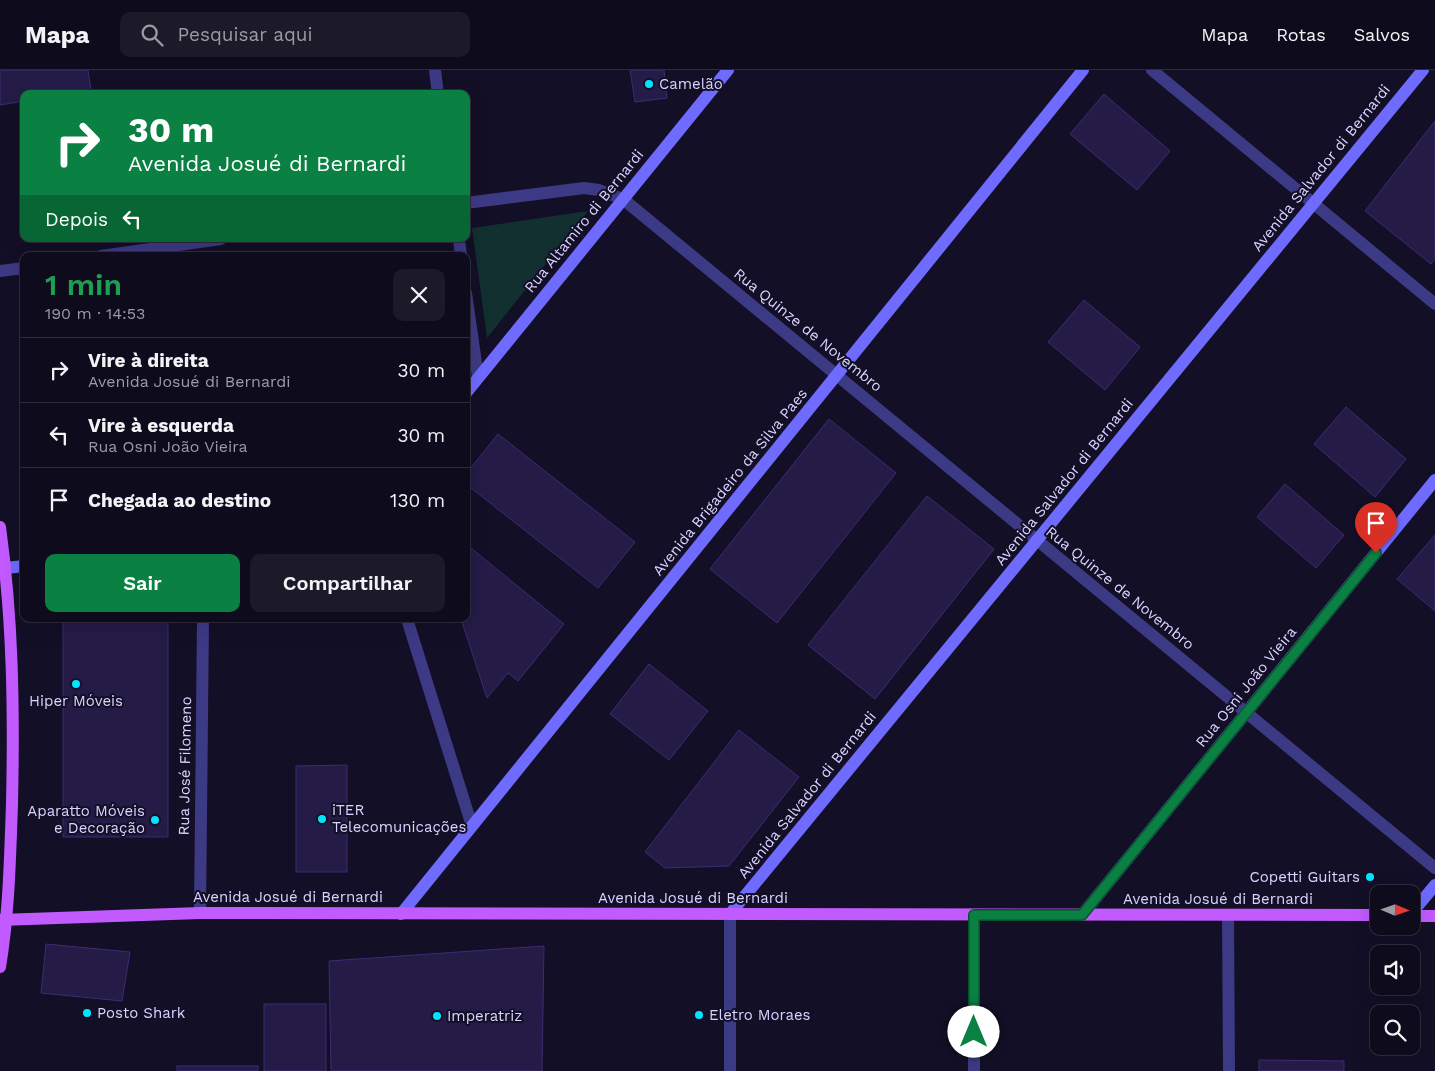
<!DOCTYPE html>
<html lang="pt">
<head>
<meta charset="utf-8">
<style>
  body { margin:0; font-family:"Work Sans",sans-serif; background:#1c1929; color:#f1f3f6; height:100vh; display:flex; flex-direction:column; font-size:19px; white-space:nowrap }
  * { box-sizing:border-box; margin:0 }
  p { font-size:16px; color:#9b9ba3 }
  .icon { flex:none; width:28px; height:28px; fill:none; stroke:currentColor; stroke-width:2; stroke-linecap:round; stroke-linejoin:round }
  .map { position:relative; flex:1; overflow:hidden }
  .details { position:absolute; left:20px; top:182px; width:450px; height:370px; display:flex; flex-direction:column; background:#0e0b1c; border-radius:10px; box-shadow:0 5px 20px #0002,0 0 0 1px #2e2b3b }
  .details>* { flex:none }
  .banner { position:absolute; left:20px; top:20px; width:450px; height:152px; border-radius:10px; box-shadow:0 5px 20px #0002,0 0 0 1px #2e2b3b; background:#0b8043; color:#fff; overflow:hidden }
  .needle { width:32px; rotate:92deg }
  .controls { position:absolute; left:1370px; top:815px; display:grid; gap:10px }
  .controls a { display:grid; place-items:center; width:50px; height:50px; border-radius:10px; background:#0e0b1c; box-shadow:0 5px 20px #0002,0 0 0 1px #2e2b3b; font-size:25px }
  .pin { position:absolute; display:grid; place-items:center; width:42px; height:42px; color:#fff; margin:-51px -21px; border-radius:50% 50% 50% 0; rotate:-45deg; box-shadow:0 0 5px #0007 }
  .pin .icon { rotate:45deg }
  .me { position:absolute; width:55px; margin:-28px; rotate:0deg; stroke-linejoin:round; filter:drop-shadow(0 0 4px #0008) }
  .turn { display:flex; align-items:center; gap:18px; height:105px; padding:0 25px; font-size:22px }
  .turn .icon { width:65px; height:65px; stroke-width:2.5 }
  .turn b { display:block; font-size:35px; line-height:42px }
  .then { display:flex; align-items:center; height:48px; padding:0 25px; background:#0003; gap:10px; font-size:19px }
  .round { display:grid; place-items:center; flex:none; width:52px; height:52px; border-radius:10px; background:#1c1929 }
  .headline { display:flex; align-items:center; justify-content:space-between; height:85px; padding:0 25px }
  h1 { font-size:30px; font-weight:600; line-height:38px; color:#1e9e55 }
  .cta { display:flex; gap:10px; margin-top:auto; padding:10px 25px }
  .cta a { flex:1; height:58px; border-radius:10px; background:#0b8043; color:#fff; font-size:20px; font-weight:600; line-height:58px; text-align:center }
  .cta a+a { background:#1c1929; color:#f1f3f6 }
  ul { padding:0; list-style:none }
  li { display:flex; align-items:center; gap:15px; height:65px; padding:0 25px; border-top:1px solid #2e2b3b }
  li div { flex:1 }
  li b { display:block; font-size:19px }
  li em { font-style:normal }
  header { display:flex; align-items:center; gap:30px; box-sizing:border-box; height:70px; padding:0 25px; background:#0e0b1c; border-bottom:1px solid #2e2b3b }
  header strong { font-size:24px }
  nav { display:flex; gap:28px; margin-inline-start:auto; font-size:18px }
  .search { width:350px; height:45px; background:#1c1929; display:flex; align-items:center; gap:12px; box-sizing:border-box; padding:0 18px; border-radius:10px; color:#9b9ba3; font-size:19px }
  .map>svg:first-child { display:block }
  .green { fill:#12302f }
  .building { fill:#241b47; stroke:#3b2d73 }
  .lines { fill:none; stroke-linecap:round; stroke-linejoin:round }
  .street { stroke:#3d3a85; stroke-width:12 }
  .secondary { stroke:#6f6bff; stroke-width:12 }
  .primary { stroke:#c25bff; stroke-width:12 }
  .route-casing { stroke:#07532c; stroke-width:12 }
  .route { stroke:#0b8043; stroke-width:9 }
  .poi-dot { fill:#00e5ff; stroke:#130f26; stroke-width:2 }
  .labels { text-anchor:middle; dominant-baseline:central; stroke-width:4; stroke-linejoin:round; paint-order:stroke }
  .poi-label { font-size:15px; fill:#d9d4ff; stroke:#130f26; text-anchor:start }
  .street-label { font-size:15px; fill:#d9d4ff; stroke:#130f26 }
</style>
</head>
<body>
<header>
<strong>Mapa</strong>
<div class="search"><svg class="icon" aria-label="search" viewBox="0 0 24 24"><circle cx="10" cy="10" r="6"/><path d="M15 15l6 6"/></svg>Pesquisar aqui</div>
<nav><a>Mapa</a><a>Rotas</a><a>Salvos</a></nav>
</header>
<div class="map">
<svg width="1435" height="1001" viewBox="0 0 1435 1001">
  <rect width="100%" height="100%" fill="#130f26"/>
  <polygon class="green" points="588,141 487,268 472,158"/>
  <g class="building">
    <polygon points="0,0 88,0 91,20 68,24 24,24 24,31 0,35"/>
    <polygon points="630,0 664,0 667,28 635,32"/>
    <polygon points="1104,24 1170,81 1137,120 1070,64"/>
    <polygon points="1435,51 1435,189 1431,194 1365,141"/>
    <polygon points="1084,230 1140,277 1105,320 1048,272"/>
    <polygon points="1346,337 1406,389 1375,427 1314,374"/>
    <polygon points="829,349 896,403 777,553 710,499"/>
    <polygon points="498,364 635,472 598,518 466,414 466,404"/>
    <polygon points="1285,414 1344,465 1316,498 1257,447"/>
    <polygon points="927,426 994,479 875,629 808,575"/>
    <polygon points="1435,465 1435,541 1397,509"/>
    <polygon points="466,474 564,554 518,611 508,603 487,628 461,549 466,549 466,533 471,526 466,522"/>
    <rect x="63" y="549" width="105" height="218"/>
    <polygon points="649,594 708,641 669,690 610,644"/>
    <polygon points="739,660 799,707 729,796 665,798 645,782"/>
    <polygon points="347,695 347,802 296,802 296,696"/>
    <polygon points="46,874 130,882 122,931 41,923"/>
    <polygon points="544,876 542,1001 331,1001 329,891"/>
    <rect x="264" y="934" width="62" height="67"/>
    <polygon points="1259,990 1344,991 1344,1001 1259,1001"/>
    <rect x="177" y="996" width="81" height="5"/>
  </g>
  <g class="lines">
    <g class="street">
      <polyline points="435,0 438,24"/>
      <polyline points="1152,0 1435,234"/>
      <polyline points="466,133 584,118 599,120 623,129 1435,798"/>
      <polyline points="459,169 461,186"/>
      <polyline points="101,186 221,169"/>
      <polyline points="0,201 24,198"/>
      <polyline points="466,223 478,307"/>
      <polyline points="407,549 472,756"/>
      <polyline points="200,843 203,549"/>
      <polyline points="974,845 974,1001"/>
      <polyline points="1228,845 1229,1001"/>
      <polyline points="730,1001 730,844"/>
    </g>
    <g class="secondary">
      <polyline points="466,323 728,0"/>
      <polyline points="6,498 24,496"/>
      <polyline points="401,844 1083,0"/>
      <polyline points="730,844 1423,0"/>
      <polyline points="1411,844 1435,815"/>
      <polyline points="1082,845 1435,410"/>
    </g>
    <g class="primary">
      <path d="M 0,457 C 13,550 14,641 12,734 C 10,789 9,843 0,897"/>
      <polyline points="1411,846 1435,846"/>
      <polyline points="0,850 200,843 1379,845"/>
    </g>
  </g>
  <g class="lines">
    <defs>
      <polyline id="route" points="974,962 974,845 1082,845 1376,483"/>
    </defs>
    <use href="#route" class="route-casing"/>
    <use href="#route" class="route"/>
  </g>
  <g class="poi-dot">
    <circle cx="649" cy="14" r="5"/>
    <circle cx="76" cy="614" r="5"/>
    <circle cx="322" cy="749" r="5"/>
    <circle cx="155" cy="750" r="5"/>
    <circle cx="1370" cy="807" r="5"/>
    <circle cx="87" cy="943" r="5"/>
    <circle cx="699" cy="945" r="5"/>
    <circle cx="437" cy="946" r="5"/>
  </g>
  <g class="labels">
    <g class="poi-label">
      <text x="659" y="14">Camelão</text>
      <text x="76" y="631" text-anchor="middle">Hiper Móveis</text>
      <text x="332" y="740">iTER<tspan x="332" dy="17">Telecomunicações</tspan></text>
      <text x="145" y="741" text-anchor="end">Aparatto Móveis<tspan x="145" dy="17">e Decoração</tspan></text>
      <text x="1360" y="807" text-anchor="end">Copetti Guitars</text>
      <text x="97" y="943">Posto Shark</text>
      <text x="709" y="945">Eletro Moraes</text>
      <text x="447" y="946">Imperatriz</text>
    </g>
    <g class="street-label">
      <text transform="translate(1321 98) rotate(-51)">Avenida Salvador di Bernardi</text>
      <text transform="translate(584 151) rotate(-51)">Rua Altamiro di Bernardi</text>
      <text transform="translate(808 260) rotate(39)">Rua Quinze de Novembro</text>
      <text transform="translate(730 412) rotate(-51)">Avenida Brigadeiro da Silva Paes</text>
      <text transform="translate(1064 412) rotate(-51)">Avenida Salvador di Bernardi</text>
      <text transform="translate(1120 518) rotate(39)">Rua Quinze de Novembro</text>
      <text transform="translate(1246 617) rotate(-51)">Rua Osni João Vieira</text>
      <text transform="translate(185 696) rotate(-89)">Rua José Filomeno</text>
      <text transform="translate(807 725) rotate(-51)">Avenida Salvador di Bernardi</text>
      <text x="288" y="827">Avenida Josué di Bernardi</text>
      <text x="693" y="828">Avenida Josué di Bernardi</text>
      <text x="1218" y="829">Avenida Josué di Bernardi</text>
    </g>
  </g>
</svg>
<div class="controls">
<a><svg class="needle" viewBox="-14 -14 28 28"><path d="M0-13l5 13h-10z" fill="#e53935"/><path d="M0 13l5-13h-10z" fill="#9b9ba3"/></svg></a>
<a><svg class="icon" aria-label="sound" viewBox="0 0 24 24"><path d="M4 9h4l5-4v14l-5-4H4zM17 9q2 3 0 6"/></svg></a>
<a><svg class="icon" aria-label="search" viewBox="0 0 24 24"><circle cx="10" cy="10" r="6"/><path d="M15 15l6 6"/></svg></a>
</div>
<div class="pin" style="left:1376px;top:483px;background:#d93025"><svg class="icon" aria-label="arrive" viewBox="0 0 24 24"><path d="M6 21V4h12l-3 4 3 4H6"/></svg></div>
<svg class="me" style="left:974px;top:962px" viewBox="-20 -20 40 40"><circle r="19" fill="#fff"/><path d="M0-13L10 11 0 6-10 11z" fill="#0b8043"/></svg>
<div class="banner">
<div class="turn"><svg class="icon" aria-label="right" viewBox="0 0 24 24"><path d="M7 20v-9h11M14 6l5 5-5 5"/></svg><div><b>30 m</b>Avenida Josué di Bernardi</div></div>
<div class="then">Depois<svg class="icon" aria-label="left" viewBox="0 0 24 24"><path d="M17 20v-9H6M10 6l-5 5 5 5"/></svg></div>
</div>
<section class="details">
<div class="headline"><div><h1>1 min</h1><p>190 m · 14:53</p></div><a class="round"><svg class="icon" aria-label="close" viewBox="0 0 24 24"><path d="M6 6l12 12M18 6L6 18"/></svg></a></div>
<ul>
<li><svg class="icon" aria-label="right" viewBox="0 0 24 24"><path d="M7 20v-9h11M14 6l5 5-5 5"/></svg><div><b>Vire à direita</b><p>Avenida Josué di Bernardi</p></div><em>30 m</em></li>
<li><svg class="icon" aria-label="left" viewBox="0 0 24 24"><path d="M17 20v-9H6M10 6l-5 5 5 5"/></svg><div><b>Vire à esquerda</b><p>Rua Osni João Vieira</p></div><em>30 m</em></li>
<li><svg class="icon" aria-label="arrive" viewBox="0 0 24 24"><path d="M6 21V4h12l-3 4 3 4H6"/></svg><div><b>Chegada ao destino</b></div><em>130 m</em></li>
</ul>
<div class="cta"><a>Sair</a><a>Compartilhar</a></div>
</section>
</div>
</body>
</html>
